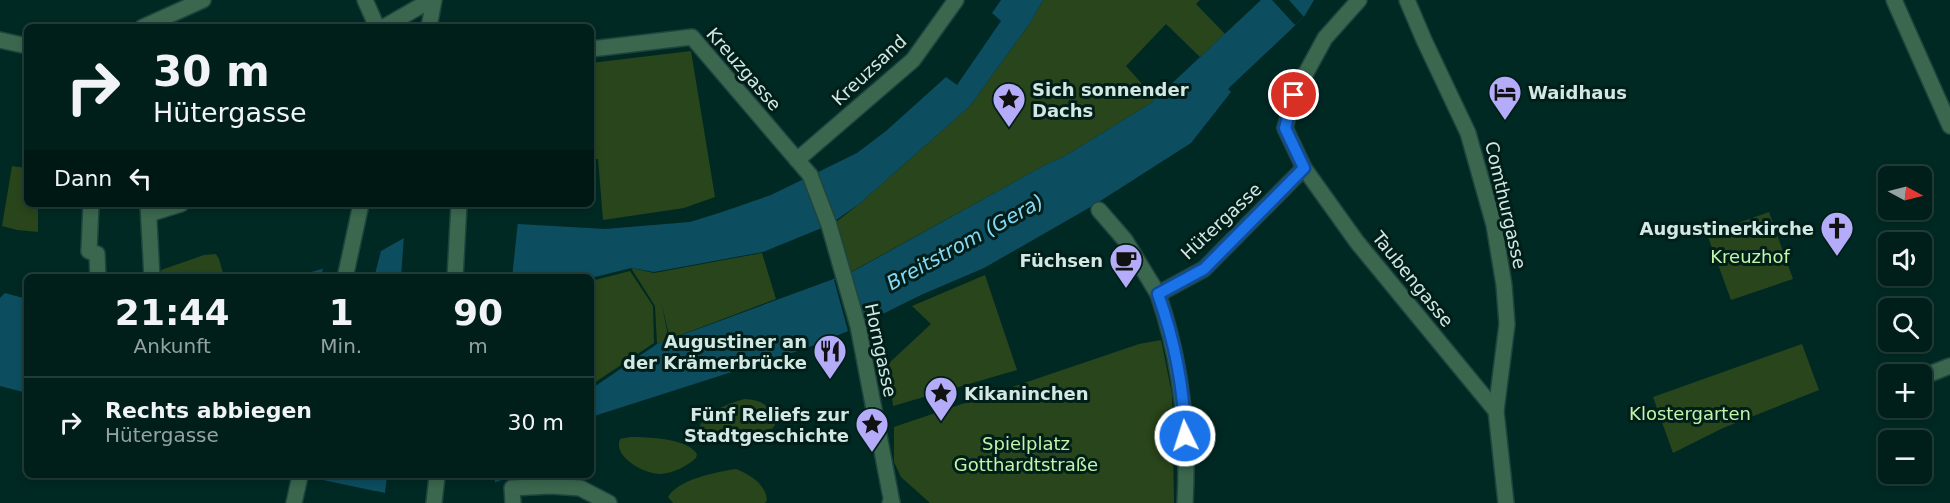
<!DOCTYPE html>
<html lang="de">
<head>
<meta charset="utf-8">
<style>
  body { margin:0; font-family:"DejaVu Sans",sans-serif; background:#0e2c27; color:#f1f3f6; height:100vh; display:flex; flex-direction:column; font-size:22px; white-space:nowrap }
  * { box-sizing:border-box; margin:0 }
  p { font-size:20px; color:#95a2a2 }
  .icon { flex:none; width:33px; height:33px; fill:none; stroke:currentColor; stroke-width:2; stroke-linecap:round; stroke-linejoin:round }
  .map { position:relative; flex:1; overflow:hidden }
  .drawer { position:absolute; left:24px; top:274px; width:570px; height:204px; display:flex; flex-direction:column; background:#001f1a; border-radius:9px; box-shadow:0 3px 9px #0003,0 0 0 2px #223d39 }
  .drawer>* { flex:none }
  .hud { position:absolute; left:24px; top:24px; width:570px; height:183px; border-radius:9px; box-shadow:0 3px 9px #0003,0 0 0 2px #223d39; background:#001f1a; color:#f1f3f6; overflow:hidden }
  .needle { width:39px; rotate:97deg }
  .tools { position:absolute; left:1878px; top:166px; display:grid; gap:12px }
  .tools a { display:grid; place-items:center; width:54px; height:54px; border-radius:9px; background:#001f1a; box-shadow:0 3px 9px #0003,0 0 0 2px #223d39; font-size:30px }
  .pin { position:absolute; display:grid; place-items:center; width:51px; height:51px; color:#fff; margin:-26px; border:3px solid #fff; border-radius:50%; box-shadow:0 2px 6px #0007 }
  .me { position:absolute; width:66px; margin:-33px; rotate:356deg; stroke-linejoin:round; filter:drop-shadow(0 0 4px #0008) }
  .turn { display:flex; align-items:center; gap:21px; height:126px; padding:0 30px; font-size:27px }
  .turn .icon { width:78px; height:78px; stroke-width:2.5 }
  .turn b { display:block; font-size:42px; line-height:51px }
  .then { display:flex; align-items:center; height:57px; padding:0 30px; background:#0003; gap:12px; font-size:22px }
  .eta { display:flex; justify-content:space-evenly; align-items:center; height:102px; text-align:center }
  .eta b { font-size:36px; font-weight:700; line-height:42px }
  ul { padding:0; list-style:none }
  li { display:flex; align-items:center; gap:18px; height:90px; padding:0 30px; border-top:2px solid #223d39 }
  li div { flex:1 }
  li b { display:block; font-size:22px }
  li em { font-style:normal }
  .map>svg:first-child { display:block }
  .green { fill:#29451b }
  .water { fill:#0c4d60 }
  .pier { fill:#002923 }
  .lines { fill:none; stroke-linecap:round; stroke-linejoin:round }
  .pedestrian-casing { stroke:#1e443e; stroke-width:18 }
  .minor-casing { stroke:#1e443e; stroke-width:18 }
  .pedestrian { stroke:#3a674e; stroke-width:15 }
  .minor { stroke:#3a674e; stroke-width:15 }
  .route-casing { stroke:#114b97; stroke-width:15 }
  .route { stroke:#1a73e8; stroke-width:10 }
  .labels { text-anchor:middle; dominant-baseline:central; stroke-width:6; stroke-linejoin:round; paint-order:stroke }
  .street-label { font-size:18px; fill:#d3e8e3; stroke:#011e19 }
  .poi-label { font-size:18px; font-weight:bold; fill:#d3e8e3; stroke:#011e19; text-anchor:end }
  .park-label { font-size:18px; fill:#c1f6aa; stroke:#011e19 }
  .water-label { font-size:20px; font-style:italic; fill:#85d9f7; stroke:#011e19 }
</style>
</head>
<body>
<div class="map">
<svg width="1950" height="503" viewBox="0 0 1950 503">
  <rect width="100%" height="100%" fill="#002923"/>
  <g class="green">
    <polygon points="1043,0 1200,0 1196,4 1225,34 1200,57 1166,24 1126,66 1156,99 1151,103 1065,156 1045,165 851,272 836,222 859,204 970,106 1030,23"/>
    <polygon points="691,51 715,197 684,208 603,220 598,159 591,159 591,63"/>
    <polygon points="12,166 27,168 27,204 52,204 52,206 38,206 38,232 17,230 2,226"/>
    <polygon points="1769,212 1793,279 1731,300 1707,234"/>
    <polygon points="762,253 776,299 670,339 661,301 669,340 657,344 655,306 631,268 654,273"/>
    <polygon points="216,254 219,259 224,277 162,277 161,270 204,255"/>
    <polygon points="630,271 653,306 654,343 591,385 591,281"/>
    <polygon points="985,275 1017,370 893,406 888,364 931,324 912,306"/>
    <polygon points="1161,340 1172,394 1174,503 930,503 901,477 894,462 894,427 1139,344"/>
    <polygon points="1802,344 1819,390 1723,428 1673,453 1653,397"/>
    <path d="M 744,399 C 763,400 772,406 775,425 C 763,444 713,451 697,434 C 701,413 725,405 744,399 Z"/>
    <path d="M 630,437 C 647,437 687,438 697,454 L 696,458 C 687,466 674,473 661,474 C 646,475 612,457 620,439 Z"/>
    <path d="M 736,469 C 750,475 765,483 767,500 L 765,503 L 673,503 L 668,497 C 678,479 717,472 736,469 Z"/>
  </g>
  <g class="water">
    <polygon points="1001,0 1043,0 1030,23 970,106 859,204 829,225 763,252 654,272 631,268 591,278 292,278 381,251 404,238 518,224 605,229 690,222 722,212 771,195 857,153 886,131 946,77 957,85 1001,21 992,13"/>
    <polygon points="1261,0 1314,0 1304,17 1231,86 1228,89 1231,92 1191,143 1094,205 984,268 921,295 848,331 807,348 591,417 591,389 657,344 850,273 1045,165 1065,156 1151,103"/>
    <polygon points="5,293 27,299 27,393 0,386 0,298"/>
    <polygon points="304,476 513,476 482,487 408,498"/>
  </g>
  <g class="pier">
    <polygon points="1272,0 1289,0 1304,17 1295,25"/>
    <polygon points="518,221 512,278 401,277 404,235"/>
    <polygon points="381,251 374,278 321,277 323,268"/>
    <polygon points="850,273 865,323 848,331 834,280"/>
    <polygon points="387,476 495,476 495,485 482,490 408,501 375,493 375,491 385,493"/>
  </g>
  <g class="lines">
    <defs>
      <g id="pedestrian">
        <polyline points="810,175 829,225 858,326 892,503"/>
        <polyline points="148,204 152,278"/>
        <polyline points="1099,210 1125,240 1158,294"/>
        <polyline points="149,214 181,204"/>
        <polyline points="89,251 97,254 98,278"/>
        <polyline points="455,278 459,204"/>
        <polyline points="434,503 437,476"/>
        <polyline points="513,503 512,488 551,486 580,488 609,503"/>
      </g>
      <g id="minor">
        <polyline points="365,0 377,27"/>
        <polyline points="1359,0 1325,38 1294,95 1285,128 1304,168 1357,242 1496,411"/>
        <polyline points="1407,0 1424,40 1468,133 1494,225 1504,285 1507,324 1496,411 1506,503"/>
        <polyline points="1894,0 1950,126"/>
        <polyline points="143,27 203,0"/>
        <polyline points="384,27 431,0"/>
        <polyline points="429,27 434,0"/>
        <polyline points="0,40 27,46"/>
        <polyline points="591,49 692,37 810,175"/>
        <polyline points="797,160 913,60 956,0"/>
        <polyline points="89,251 91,204"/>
        <polyline points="345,278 361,204"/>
        <polyline points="1922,377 1950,366"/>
        <polyline points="1888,390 1888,389"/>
        <polyline points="294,503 300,476"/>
        <polyline points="890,503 892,503"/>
        <path d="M 1185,503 C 1189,432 1181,361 1158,294 L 1204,269 L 1304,168"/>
      </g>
    </defs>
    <use href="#pedestrian" class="pedestrian-casing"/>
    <use href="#minor" class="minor-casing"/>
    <use href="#pedestrian" class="pedestrian"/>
    <use href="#minor" class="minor"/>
  </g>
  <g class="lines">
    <defs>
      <path id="route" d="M 1185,436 C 1184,388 1174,339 1158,294 L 1204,269 L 1304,168 L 1285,128 L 1294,95"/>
    </defs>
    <use href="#route" class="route-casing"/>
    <use href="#route" class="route"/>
  </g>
  <defs>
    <symbol id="hotel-pin" viewBox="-11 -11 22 30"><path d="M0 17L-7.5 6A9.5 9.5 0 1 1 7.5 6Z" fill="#b4acf9" stroke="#011e19"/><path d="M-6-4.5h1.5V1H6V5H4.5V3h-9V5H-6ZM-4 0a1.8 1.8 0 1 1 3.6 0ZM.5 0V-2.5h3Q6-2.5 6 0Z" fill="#111"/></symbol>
    <symbol id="sight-pin" viewBox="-11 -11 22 30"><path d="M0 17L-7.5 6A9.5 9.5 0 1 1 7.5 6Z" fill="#b4acf9" stroke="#011e19"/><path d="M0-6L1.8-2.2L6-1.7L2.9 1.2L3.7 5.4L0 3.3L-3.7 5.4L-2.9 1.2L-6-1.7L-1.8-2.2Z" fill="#111"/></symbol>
    <symbol id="church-pin" viewBox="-11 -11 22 30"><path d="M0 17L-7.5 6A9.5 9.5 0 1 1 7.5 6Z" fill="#b4acf9" stroke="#011e19"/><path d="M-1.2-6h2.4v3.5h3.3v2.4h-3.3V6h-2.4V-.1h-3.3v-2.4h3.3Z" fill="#111"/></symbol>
    <symbol id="cafe-pin" viewBox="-11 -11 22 30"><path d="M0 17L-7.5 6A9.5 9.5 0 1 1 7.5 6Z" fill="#b4acf9" stroke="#011e19"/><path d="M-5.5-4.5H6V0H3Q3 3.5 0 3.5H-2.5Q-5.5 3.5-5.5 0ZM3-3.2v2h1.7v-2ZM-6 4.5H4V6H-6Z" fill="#111"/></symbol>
    <symbol id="restaurant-pin" viewBox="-11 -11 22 30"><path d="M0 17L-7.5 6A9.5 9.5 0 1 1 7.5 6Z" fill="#b4acf9" stroke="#011e19"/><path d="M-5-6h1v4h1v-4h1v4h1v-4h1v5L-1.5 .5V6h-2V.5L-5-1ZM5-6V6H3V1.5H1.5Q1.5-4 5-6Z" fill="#111"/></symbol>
  </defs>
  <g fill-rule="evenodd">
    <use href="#hotel-pin" x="1486" y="73" width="38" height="52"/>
    <use href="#sight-pin" x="990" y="80" width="38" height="52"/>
    <use href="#church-pin" x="1818" y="209" width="38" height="52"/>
    <use href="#cafe-pin" x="1107" y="241" width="38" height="52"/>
    <use href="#restaurant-pin" x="811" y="332" width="38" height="52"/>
    <use href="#sight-pin" x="922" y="374" width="38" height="52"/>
    <use href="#sight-pin" x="853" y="405" width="38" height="52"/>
  </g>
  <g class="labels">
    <g class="street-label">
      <text transform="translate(744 69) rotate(49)">Kreuzgasse</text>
      <text transform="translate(869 70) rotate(-43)">Kreuzsand</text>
      <text transform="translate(1506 205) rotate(77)">Comthurgasse</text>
      <text transform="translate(1221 221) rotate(-43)">Hütergasse</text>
      <text transform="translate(1413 279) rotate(51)">Taubengasse</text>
      <text transform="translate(881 350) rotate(78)">Horngasse</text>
    </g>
    <g class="poi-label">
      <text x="1032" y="89" text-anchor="start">Sich sonnender<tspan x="1032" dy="21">Dachs</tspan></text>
      <text x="1528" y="92" text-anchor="start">Waidhaus</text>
      <text x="1814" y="228">Augustinerkirche</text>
      <text x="1103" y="260">Füchsen</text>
      <text x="807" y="341">Augustiner an<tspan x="807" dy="21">der Krämerbrücke</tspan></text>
      <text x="964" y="393" text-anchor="start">Kikaninchen</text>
      <text x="849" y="414">Fünf Reliefs zur<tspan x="849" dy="21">Stadtgeschichte</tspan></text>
    </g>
    <g class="park-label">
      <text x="1750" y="256">Kreuzhof</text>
      <text x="1690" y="413">Klostergarten</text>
      <text x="1026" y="443">Spielplatz<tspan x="1026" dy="21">Gotthardtstraße</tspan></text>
    </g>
    <g class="water-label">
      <text transform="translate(965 242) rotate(-29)">Breitstrom (Gera)</text>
    </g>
  </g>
</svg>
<div class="tools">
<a><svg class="needle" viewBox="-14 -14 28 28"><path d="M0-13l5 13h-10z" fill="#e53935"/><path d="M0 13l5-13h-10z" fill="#95a2a2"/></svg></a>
<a><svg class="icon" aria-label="sound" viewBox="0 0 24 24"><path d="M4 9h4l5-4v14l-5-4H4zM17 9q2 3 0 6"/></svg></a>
<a><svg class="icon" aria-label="search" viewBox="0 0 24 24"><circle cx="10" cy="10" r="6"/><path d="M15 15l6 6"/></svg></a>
<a>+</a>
<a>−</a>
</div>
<div class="pin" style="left:1294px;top:95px;background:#d93025"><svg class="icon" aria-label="arrive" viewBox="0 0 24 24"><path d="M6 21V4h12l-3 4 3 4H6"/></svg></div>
<svg class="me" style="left:1185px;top:436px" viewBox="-20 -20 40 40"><circle r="17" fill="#1a73e8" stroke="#fff" stroke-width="3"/><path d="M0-11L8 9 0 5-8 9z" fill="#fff"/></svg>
<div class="hud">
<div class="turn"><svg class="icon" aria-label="right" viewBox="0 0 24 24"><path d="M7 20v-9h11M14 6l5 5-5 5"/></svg><div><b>30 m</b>Hütergasse</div></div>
<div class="then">Dann<svg class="icon" aria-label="left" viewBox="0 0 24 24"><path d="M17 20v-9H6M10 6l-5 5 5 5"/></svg></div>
</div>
<section class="drawer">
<div class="eta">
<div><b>21:44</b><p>Ankunft</p></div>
<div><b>1</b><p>Min.</p></div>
<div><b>90</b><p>m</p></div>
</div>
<ul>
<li><svg class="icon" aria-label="right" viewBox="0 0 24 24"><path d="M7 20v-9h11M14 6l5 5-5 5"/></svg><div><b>Rechts abbiegen</b><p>Hütergasse</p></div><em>30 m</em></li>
</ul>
</section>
</div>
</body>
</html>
